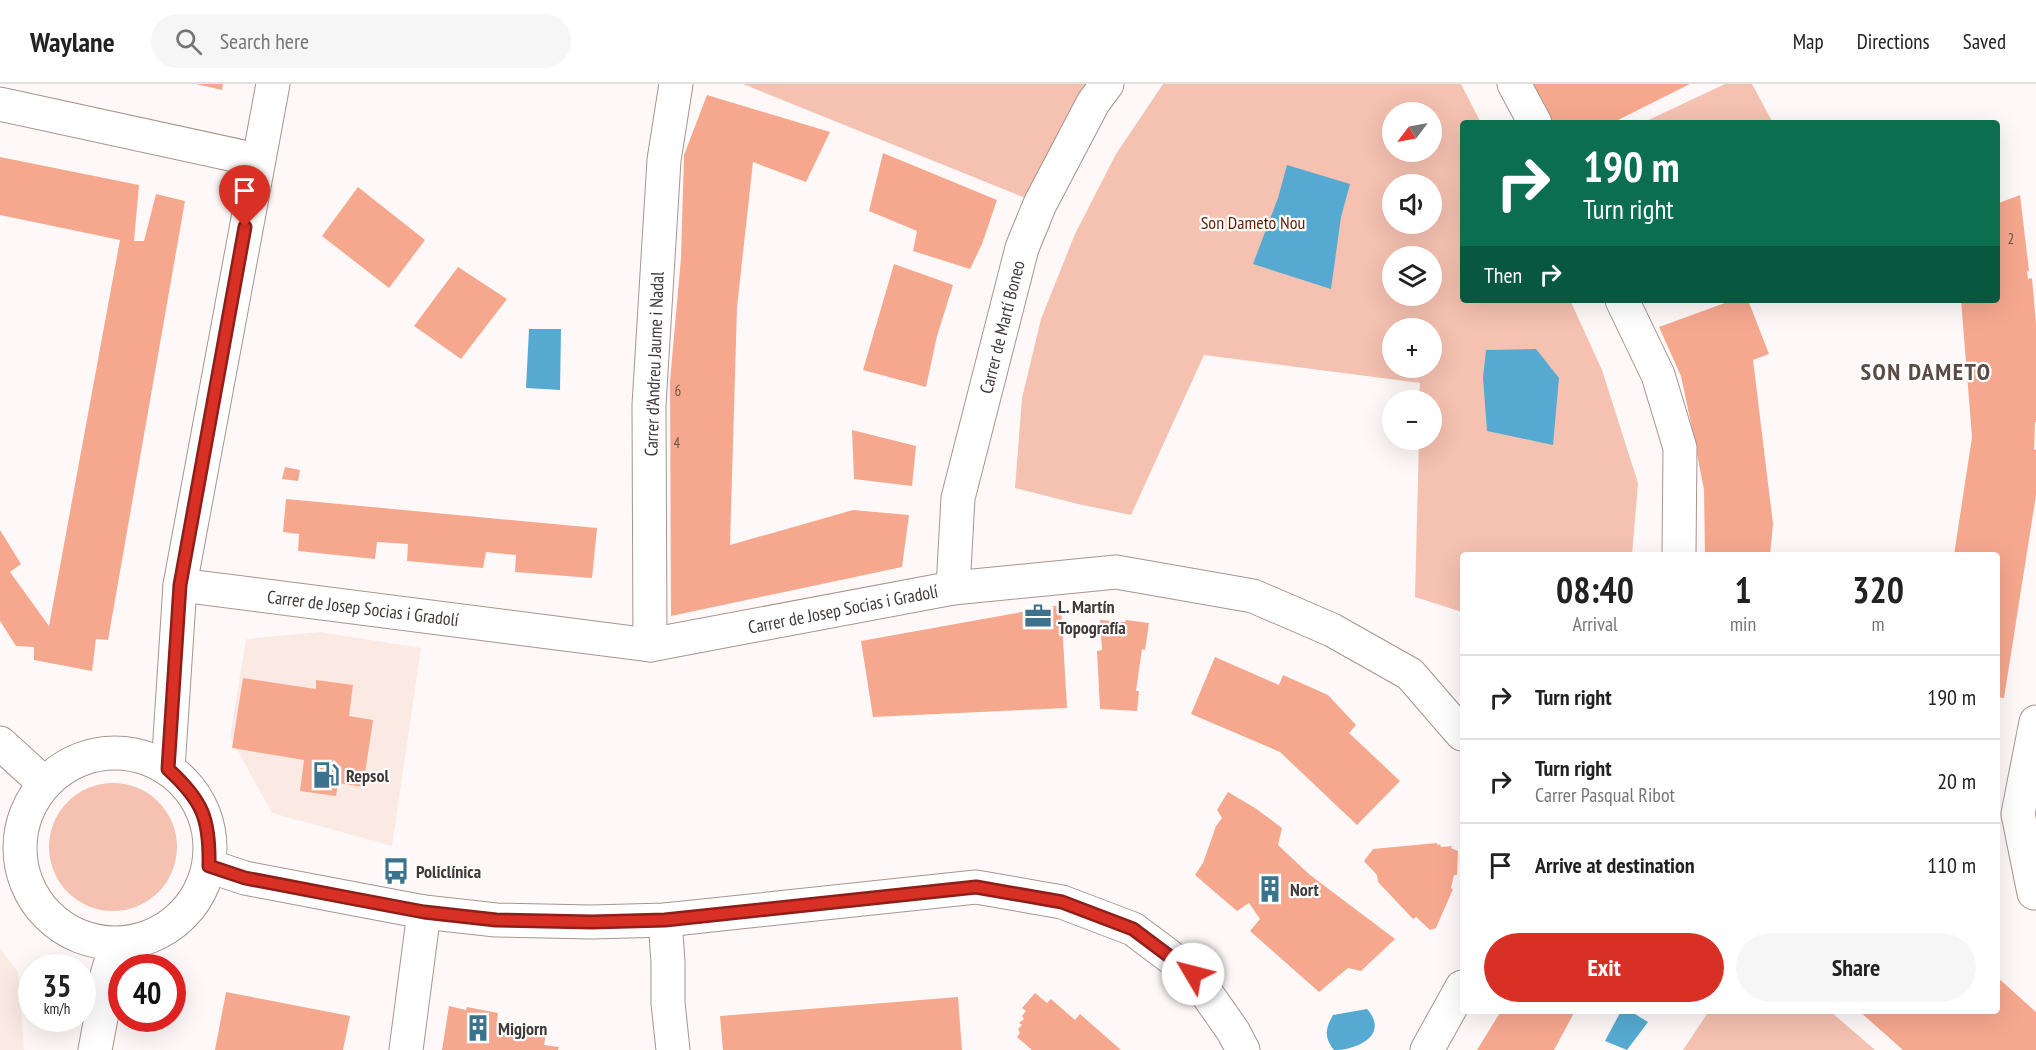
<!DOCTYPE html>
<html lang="en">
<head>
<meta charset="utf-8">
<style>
  body { margin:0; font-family:"PT Sans Narrow",sans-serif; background:#f6f6f6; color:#222; height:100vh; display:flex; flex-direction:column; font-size:22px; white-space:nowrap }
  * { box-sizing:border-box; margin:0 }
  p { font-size:20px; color:#767676 }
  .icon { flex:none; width:33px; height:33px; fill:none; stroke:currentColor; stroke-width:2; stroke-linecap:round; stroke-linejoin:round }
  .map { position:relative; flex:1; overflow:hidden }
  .details { position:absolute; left:1460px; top:468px; width:540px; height:462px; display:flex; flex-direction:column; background:#fff; border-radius:6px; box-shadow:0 6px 24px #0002 }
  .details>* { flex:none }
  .top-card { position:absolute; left:1460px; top:36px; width:540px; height:183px; border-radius:6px; box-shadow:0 6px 24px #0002; background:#0b6e4f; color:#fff; overflow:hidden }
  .needle { width:39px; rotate:238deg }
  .buttons { position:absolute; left:1382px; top:18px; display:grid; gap:12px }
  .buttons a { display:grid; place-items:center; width:60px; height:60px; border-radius:50%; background:#fff; box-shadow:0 6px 24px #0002; font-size:30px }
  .speed { position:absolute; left:18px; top:870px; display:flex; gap:12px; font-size:30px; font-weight:700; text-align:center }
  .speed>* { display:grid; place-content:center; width:78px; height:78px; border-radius:50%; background:#fff; box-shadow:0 6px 24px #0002; line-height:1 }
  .speed small { font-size:15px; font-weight:400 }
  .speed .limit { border:9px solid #d22; background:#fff; color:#111 }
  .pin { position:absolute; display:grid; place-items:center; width:51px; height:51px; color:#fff; margin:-62px -26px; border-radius:50% 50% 50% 0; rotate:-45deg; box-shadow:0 0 6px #0007 }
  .pin .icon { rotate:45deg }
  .me { position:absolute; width:66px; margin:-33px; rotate:307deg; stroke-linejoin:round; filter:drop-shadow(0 0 4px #0008) }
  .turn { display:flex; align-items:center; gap:21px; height:126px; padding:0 24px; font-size:27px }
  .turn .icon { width:78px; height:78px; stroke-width:2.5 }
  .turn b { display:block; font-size:42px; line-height:51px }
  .then { display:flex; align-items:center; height:57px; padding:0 24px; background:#0003; gap:12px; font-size:22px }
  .eta { display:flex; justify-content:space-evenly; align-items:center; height:102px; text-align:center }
  .eta b { font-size:36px; font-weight:800; line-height:42px }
  .primary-button { display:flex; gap:12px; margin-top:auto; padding:12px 24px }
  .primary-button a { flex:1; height:69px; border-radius:36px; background:#d93025; color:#fff; font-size:24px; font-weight:800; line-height:69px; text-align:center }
  .primary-button a+a { background:#f6f6f6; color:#222 }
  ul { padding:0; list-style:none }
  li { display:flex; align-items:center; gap:18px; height:84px; padding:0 24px; border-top:2px solid #e0e0e0 }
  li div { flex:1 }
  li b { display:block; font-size:22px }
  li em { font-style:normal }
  header { display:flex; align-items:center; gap:36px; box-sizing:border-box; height:84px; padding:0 30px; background:#fff; border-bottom:2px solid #e0e0e0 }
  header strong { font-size:28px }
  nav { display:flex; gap:33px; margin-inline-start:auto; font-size:21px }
  .search { width:420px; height:54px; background:#f6f6f6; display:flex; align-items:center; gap:15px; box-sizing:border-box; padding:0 21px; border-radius:33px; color:#767676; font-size:22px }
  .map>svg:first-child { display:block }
  .built { fill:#fbe9e4 }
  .green { fill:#f5c1b0; fill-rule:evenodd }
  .water { fill:#56aad2 }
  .building { fill:#f6a88e }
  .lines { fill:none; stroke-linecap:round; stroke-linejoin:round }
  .minor-casing { stroke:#a8948e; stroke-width:35 }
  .minor { stroke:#fff; stroke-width:33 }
  .route-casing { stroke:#8d1f18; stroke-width:15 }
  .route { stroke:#d93025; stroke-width:10 }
  .labels { text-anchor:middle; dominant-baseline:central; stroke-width:4.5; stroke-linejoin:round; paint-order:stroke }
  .number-label { font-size:15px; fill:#6e554d }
  .park-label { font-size:18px; fill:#611d03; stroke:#fff }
  .street-label { font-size:18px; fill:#413937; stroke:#fff }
  .poi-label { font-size:18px; font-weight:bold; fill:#413937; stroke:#fff; text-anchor:start }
  .district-label { font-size:24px; font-weight:bold; letter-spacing:1.5px; fill:#5b4b45; stroke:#fff }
</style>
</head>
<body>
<header>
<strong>Waylane</strong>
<div class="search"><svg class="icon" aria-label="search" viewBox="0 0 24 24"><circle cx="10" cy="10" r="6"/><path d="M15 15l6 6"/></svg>Search here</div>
<nav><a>Map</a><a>Directions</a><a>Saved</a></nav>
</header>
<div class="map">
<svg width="2036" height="966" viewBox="0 0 2036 966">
  <rect width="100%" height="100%" fill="#fef9f8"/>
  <g class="built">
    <polygon points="320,548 421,564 392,762 272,729 230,653 246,555"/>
    <polygon points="0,864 18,888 24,966 0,966"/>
  </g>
  <g class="green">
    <polygon points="743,0 1086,0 1077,14 1040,120"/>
    <path d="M 1163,0 L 1461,0 L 1481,39 L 1462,39 L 1462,216 L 1570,216 L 1602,286 L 1638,399 L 1632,471 L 1462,471 L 1462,528 L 1415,513 L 1419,356 L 1431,356 L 1431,316 L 1419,316 L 1420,299 L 1204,271 L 1131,431 L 1078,420 L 1015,404 L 1022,314 L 1041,235 L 1075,150 L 1116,70 ZM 1392,28 L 1431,28 L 1431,68 L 1392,68 ZM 1392,100 L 1431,100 L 1431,140 L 1392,140 ZM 1392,172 L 1431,172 L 1431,212 L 1392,212 ZM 1392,244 L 1431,244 L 1431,284 L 1392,284 Z"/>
    <polygon points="1725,0 1752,0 1773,39 1642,39"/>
    <circle cx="113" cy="763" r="64"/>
    <polygon points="1709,927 1830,927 1875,966 1683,966"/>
  </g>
  <g class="water">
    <polygon points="1287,81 1350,100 1341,133 1331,205 1253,180 1278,114"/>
    <polygon points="529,245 561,245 560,306 526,304"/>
    <polygon points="1536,265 1559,294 1553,361 1487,347 1483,294 1486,266"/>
    <path d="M 1367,925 C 1390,951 1357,966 1334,966 C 1324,953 1325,945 1333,931 Z"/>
    <polygon points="1621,927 1630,927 1648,938 1627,966 1605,957"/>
  </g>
  <g class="building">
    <polygon points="196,0 223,0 222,6"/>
    <polygon points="1530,0 1690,0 1612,39 1553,39"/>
    <polygon points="707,11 830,48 806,98 753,78 737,223 730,461 853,426 909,431 902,483 671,532 670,297 681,174 684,71"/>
    <polygon points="883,69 997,116 982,160 970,185 913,167 917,147 869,127"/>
    <polygon points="0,73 139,101 134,157 144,157 156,110 185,117 108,556 96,555 92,587 34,576 34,563 16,562 0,537 0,446 21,480 10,488 49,542 120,156 0,131"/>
    <polygon points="358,103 425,156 389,204 322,152"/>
    <polygon points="2020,111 2029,187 2027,187 2028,195 2032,194 2036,240 2036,338 2035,338 2034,365 2036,366 2036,411 2004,614 1996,613 1996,471 1954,471 1972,353 1961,216 1996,216 1996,120"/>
    <polygon points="894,180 953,201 937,252 926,303 863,286"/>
    <polygon points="458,183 507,215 461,275 414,242"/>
    <polygon points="1733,216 1748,216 1769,270 1753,276 1773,440 1770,471 1705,471 1704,406 1693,349 1681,292 1659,243"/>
    <polygon points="852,346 916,362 912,402 854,395"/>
    <polygon points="285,383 300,386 298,397 282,395"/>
    <polygon points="286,415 597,444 592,494 515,488 516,471 486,468 483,484 407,477 408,460 377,458 375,475 298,467 299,450 283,448"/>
    <polygon points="1061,521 1067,624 873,633 861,557"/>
    <polygon points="1100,536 1125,538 1126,536 1149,539 1145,566 1142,565 1136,607 1139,607 1137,627 1100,625 1097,567 1102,566"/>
    <polygon points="1215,573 1279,601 1283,591 1328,611 1356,641 1349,649 1400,697 1357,741 1280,668 1191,630"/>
    <polygon points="243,594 316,605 316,596 353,601 349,632 373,636 363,703 338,699 336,712 300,707 304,676 232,664"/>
    <polygon points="1228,708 1255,724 1282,744 1278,761 1310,791 1395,855 1361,887 1348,884 1319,908 1250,847 1260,835 1249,819 1237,827 1195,791 1203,779 1216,742 1222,734 1217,726"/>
    <polygon points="1437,759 1438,761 1440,760 1441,763 1452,762 1451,764 1458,767 1457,791 1454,791 1451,804 1453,805 1436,844 1430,846 1416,833 1413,835 1378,798 1377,791 1364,777 1373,765"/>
    <polygon points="1996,892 2036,928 2036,966 1903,966 1859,927 1996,927"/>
    <polygon points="226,908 350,932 343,966 215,966"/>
    <polygon points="1035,909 1047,919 1051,915 1075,936 1080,930 1121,966 1032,966 1017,953 1020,949 1018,945 1022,941 1019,939 1024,935 1022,932 1026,927 1022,924"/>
    <polygon points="958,913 962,966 723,966 720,932"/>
    <polygon points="449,922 466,926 467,923 498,929 497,937 500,942 509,943 514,948 523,950 525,941 547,945 544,961 559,963 558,966 442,966"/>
    <polygon points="1501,927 1575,927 1554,966 1477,966"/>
  </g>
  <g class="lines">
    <defs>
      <g id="minor">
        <polyline points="1514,0 1535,39"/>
        <polyline points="0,20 257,76"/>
        <polyline points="1622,216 1658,291 1680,364 1679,471"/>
        <polyline points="180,501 650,561 953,504 1116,488 1253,512 1332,546 1410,590 1462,650"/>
        <polyline points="953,504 958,414 1022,164 1040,120 1093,19 1107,0"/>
        <polyline points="650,561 649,321 664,76 676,0"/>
        <polyline points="0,659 44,699"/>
        <circle cx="115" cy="764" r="95"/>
        <polyline points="168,685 180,501 273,0"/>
        <polyline points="209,782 245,794 355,815 424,828 496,836 592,838 665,836 976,803 1062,818 1133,845 1193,890 1233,947 1243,966"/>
        <polyline points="2034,809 2018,730 2036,638"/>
        <polyline points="665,836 668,878 668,919 673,966"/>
        <polyline points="95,966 105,913 105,898 116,860"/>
        <polyline points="406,966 424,828"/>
        <polyline points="1427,966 1462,903"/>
      </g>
    </defs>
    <use href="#minor" class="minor-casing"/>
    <use href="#minor" class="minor"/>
  </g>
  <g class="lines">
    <defs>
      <path id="route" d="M 245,143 L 180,501 L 168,685 C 203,717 210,735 209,782 L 245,794 L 355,815 L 424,828 L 496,836 L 592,838 L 665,836 L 976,803 L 1062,818 L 1133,845 L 1193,890"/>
    </defs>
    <use href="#route" class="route-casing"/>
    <use href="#route" class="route"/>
  </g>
  <defs>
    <symbol id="office-bare" viewBox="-9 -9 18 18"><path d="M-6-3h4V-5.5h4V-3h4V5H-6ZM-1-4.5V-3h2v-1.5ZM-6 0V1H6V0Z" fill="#3b738e" stroke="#fff" stroke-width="2.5" paint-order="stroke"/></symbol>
    <symbol id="fuel-bare" viewBox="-9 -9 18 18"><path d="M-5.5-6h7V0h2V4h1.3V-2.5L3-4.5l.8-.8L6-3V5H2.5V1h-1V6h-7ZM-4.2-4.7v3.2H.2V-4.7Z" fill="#3b738e" stroke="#fff" stroke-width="2.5" paint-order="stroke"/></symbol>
    <symbol id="bus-bare" viewBox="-9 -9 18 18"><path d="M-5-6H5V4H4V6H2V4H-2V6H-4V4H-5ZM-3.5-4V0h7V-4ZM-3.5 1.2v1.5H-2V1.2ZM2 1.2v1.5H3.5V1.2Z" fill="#3b738e" stroke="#fff" stroke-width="2.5" paint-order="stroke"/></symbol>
    <symbol id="building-bare" viewBox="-9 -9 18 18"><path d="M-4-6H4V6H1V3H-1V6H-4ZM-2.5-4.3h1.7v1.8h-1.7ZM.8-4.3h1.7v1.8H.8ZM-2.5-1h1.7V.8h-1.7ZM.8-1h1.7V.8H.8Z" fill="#3b738e" stroke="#fff" stroke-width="2.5" paint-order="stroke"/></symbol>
  </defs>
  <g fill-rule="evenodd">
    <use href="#office-bare" x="1019" y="513" width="38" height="38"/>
    <use href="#fuel-bare" x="307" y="672" width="38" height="38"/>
    <use href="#bus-bare" x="377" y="768" width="38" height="38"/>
    <use href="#building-bare" x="1251" y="786" width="38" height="38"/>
    <use href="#building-bare" x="459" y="925" width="38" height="38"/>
  </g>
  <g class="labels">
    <g class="number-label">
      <text x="2011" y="154">2</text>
      <text x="678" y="306">6</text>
      <text x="677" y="358">4</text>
    </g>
    <g class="park-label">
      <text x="1253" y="138">Son Dameto Nou</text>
    </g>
    <g class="street-label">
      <text transform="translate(1002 243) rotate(-76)">Carrer de Martí Boneo</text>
      <text transform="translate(654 280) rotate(-88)">Carrer d'Andreu Jaume i Nadal</text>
      <text transform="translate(363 524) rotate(7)">Carrer de Josep Socias i Gradolí</text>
      <text transform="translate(843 525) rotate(-11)">Carrer de Josep Socias i Gradolí</text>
    </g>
    <g class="poi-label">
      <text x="1058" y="522">L. Martín<tspan x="1058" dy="21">Topografía</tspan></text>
      <text x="346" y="691">Repsol</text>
      <text x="416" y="787">Policlínica</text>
      <text x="1290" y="805">Nort</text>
      <text x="498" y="944">Migjorn</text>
    </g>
    <g class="district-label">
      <text x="1926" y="287">SON DAMETO</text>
    </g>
  </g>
</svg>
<div class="buttons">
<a><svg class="needle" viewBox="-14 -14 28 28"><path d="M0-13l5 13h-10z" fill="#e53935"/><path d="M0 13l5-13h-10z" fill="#767676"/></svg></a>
<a><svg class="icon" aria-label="sound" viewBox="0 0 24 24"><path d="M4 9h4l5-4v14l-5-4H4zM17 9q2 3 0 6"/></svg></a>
<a><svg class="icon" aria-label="layers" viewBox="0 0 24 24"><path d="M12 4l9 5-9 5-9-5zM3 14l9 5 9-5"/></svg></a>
<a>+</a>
<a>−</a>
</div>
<div class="speed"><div>35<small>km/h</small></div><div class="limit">40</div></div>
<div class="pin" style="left:245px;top:143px;background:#d93025"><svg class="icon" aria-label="arrive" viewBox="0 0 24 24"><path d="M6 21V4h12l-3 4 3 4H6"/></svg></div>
<svg class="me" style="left:1193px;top:890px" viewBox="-20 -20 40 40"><circle r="19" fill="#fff"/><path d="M0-13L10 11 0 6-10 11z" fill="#d93025"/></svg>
<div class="top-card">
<div class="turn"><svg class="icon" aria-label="right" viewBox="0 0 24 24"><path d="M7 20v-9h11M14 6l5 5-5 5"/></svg><div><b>190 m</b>Turn right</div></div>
<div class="then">Then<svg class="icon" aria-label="right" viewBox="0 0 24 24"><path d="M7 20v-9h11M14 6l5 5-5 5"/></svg></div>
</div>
<section class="details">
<div class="eta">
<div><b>08:40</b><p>Arrival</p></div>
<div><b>1</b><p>min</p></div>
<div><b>320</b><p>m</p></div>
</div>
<ul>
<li><svg class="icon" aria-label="right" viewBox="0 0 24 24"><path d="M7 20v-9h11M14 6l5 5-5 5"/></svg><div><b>Turn right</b></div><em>190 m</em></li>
<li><svg class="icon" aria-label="right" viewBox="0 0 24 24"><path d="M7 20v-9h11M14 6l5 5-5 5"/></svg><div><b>Turn right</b><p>Carrer Pasqual Ribot</p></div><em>20 m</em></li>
<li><svg class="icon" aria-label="arrive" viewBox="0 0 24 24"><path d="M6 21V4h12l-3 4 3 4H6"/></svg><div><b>Arrive at destination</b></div><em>110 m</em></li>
</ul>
<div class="primary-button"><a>Exit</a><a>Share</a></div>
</section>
</div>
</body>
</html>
